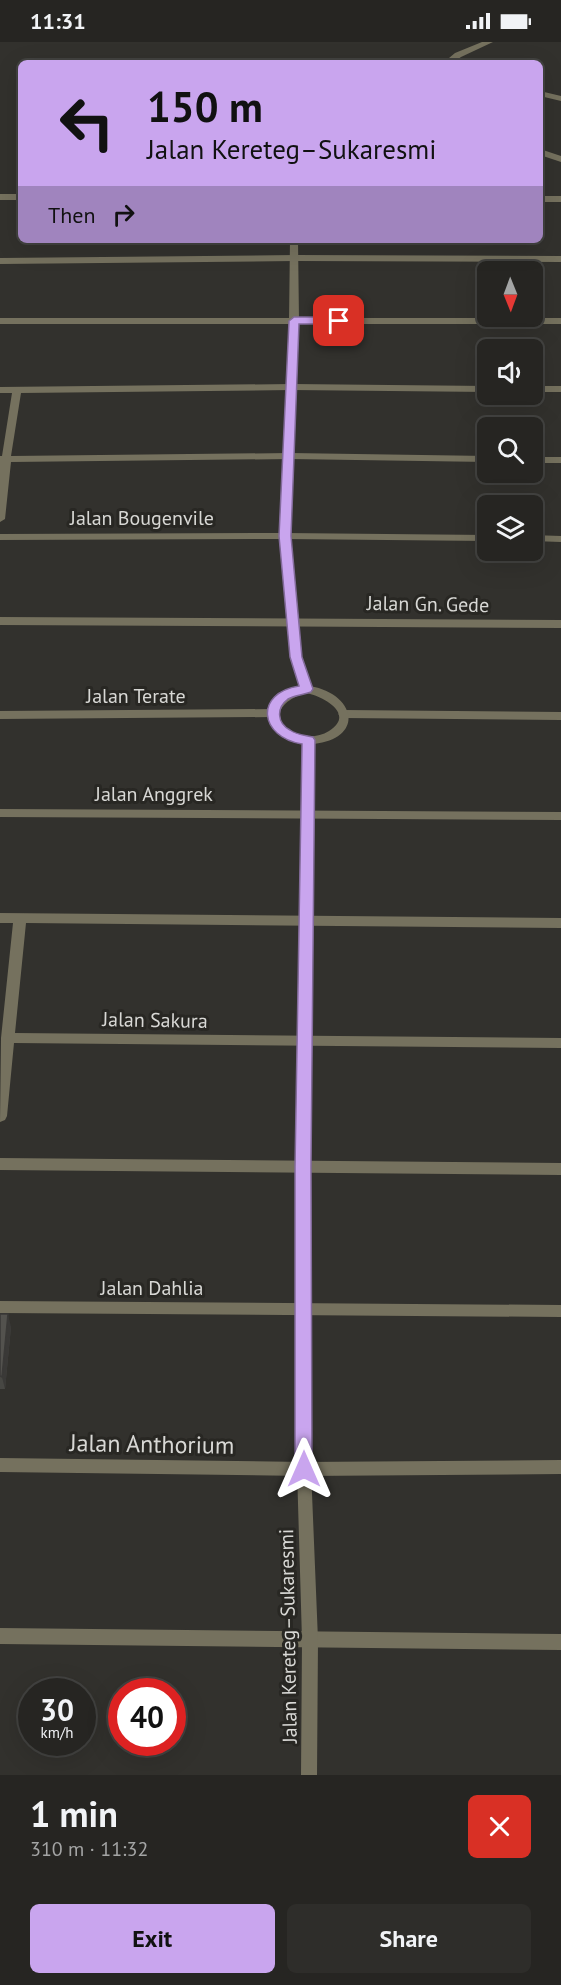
<!DOCTYPE html>
<html lang="en">
<head>
<meta charset="utf-8">
<style>
  body { margin:0; font-family:"PT Sans",sans-serif; background:#2e2d2a; color:#f1f3f6; height:100vh; display:flex; flex-direction:column; font-size:22px; white-space:nowrap }
  * { box-sizing:border-box; margin:0 }
  p { font-size:20px; color:#a4a5a5 }
  .icon { flex:none; width:33px; height:33px; fill:none; stroke:currentColor; stroke-width:2; stroke-linecap:round; stroke-linejoin:round }
  .map { position:relative; height:1733px; overflow:hidden }
  .side { display:flex; flex-direction:column; background:#262522; flex:1 }
  .side>* { flex:none }
  .top-card { position:absolute; left:18px; top:18px; width:525px; height:183px; border-radius:9px; box-shadow:0 6px 24px #0002,0 0 0 2px #424240; background:#c9a5ee; color:#111; overflow:hidden }
  .needle { width:39px; rotate:179deg }
  .buttons { position:absolute; left:477px; top:219px; display:grid; gap:12px }
  .buttons a { display:grid; place-items:center; width:66px; height:66px; border-radius:9px; background:#262522; box-shadow:0 6px 24px #0002,0 0 0 2px #424240; font-size:30px }
  .speed { position:absolute; left:18px; top:1636px; display:flex; gap:12px; font-size:30px; font-weight:700; text-align:center }
  .speed>* { display:grid; place-content:center; width:78px; height:78px; border-radius:50%; background:#262522; box-shadow:0 6px 24px #0002,0 0 0 2px #424240; line-height:1 }
  .speed small { font-size:15px; font-weight:400 }
  .speed .limit { border:9px solid #d22; background:#fff; color:#111 }
  .pin { position:absolute; display:grid; place-items:center; width:51px; height:51px; color:#fff; margin:-26px; border-radius:12px; box-shadow:0 3px 9px #0006 }
  .me { position:absolute; width:66px; margin:-33px; rotate:0deg; stroke-linejoin:round; filter:drop-shadow(0 0 4px #0008) }
  .turn { display:flex; align-items:center; gap:21px; height:126px; padding:0 30px; font-size:27px }
  .turn .icon { width:78px; height:78px; stroke-width:2.5 }
  .turn b { display:block; font-size:42px; line-height:51px }
  .then { display:flex; align-items:center; height:57px; padding:0 30px; background:#0003; gap:12px; font-size:22px }
  .round { display:grid; place-items:center; flex:none; width:63px; height:63px; border-radius:9px; background:#2e2d2a }
  .overview { display:flex; align-items:center; justify-content:space-between; height:102px; padding:0 30px }
  h1 { font-size:36px; font-weight:600; line-height:45px }
  .button { display:flex; gap:12px; margin-top:auto; padding:12px 30px }
  .button a { flex:1; height:69px; border-radius:9px; background:#c9a5ee; color:#111; font-size:24px; font-weight:600; line-height:69px; text-align:center }
  .button a+a { background:#2e2d2a; color:#f1f3f6 }
  .status { display:flex; justify-content:space-between; align-items:center; height:42px; padding:0 30px; background:#262522; direction:ltr }
  .status svg { height:16px; fill:currentColor }
  .map>svg:first-child { display:block }
  .lines { fill:none; stroke-linecap:round; stroke-linejoin:round }
  .minor { fill:#75715e; fill-rule:evenodd }
  .tertiary { fill:#75715e; fill-rule:evenodd }
  .wall { fill:#474743 }
  .shaded-wall { fill:#3a3937 }
  .building { fill:#53524e; stroke:#3a3937; stroke-width:1.5 }
  .route { fill:#c9a5ee; stroke:#836b9b; stroke-width:1.5 }
  .labels { text-anchor:middle; dominant-baseline:central; stroke-width:6; stroke-linejoin:round; paint-order:stroke }
  .street-label { font-size:20px; fill:#d8d8d5; stroke:#282723 }
  .near-street-label { font-size:24px; fill:#d8d8d5; stroke:#282723 }
</style>
</head>
<body>
<div class="status"><b>11:31</b><svg viewBox="0 0 49 12"><path d="M0 12V9h3v3zM5 12V6h3v6zM10 12V3h3v9zM15 12V0h3v12zM26 1h20v11H26zM47 4h2v5h-2z"/></svg></div>
<div class="map">
<svg width="561" height="1733" viewBox="0 0 561 1733">
  <rect width="100%" height="100%" fill="#32312d"/>
  <g class="lines">
    <g class="minor">
      <polygon points="540,49 561,54 561,59 540,54"/>
      <polygon points="540,107 561,114 561,120 540,113"/>
      <rect x="0" y="152" width="21" height="6"/>
      <rect x="540" y="154" width="21" height="6"/>
      <polygon points="295,213 561,214 561,220 295,219 0,222 0,216"/>
      <rect x="0" y="276" width="561" height="6"/>
      <polygon points="292,342 488,344 488,350 292,348 21,351 11,414 290,411 488,414 488,420 290,417 11,420 5,477 0,480 0,414 2,414 12,351 0,351 0,345"/>
      <rect x="532" y="344" width="29" height="6"/>
      <rect x="532" y="415" width="29" height="6"/>
      <polygon points="285,491 488,493 488,499 285,497 0,498 0,492"/>
      <polygon points="532,493 561,494 561,500 532,499"/>
      <polygon points="0,575 561,578 561,586 0,583"/>
      <polygon points="273,667 279,671 273,675 0,677 0,669"/>
      <polygon points="344,668 561,670 561,678 344,676 338,672"/>
      <polygon points="0,767 561,770 561,778 0,775"/>
      <polygon points="0,871 561,876 561,886 26,881 15,991 561,996 561,1006 14,1001 7,1074 5,1078 0,1080 1,996 13,881 0,881"/>
      <polygon points="0,1116 561,1121 561,1133 0,1128"/>
      <polygon points="0,1259 561,1263 561,1275 0,1271"/>
      <polygon points="0,1416 304,1420 561,1418 561,1432 304,1434 0,1430"/>
      <polygon points="0,1586 561,1592 561,1608 0,1602"/>
    </g>
    <g class="tertiary">
      <polygon points="482,0 493,0 461,15 452,21 443,21 455,11"/>
      <path d="M 290,198 L 298,198 L 299,279 L 290,494 L 301,615 L 310,644 C 356,652 365,696 314,702 L 310,1125 L 311,1427 L 318,1598 L 317,1733 L 301,1733 L 302,1598 L 297,1427 L 296,1125 L 302,702 C 284,698 257,680 274,658 C 280,650 291,648 300,645 L 291,615 L 280,494 L 289,279 ZM 306,651 C 323,654 356,672 329,689 C 297,709 250,668 306,651 Z"/>
    </g>
  </g>
  <polygon class="wall" points="0,1272 11,1285 5,1347 0,1347"/>
  <polygon class="shaded-wall" points="8,1272 11,1285 5,1347 2,1335"/>
  <polygon class="building" points="0,1272 8,1272 2,1335 0,1334"/>
  <path class="route" d="M 294,275 L 339,275 L 344,279 L 339,282 L 299,282 L 291,494 L 302,615 L 313,647 L 311,650 C 303,653 295,653 288,657 C 276,666 277,681 290,688 C 297,693 305,693 313,695 L 315,698 L 311,1125 L 312,1427 L 310,1433 L 304,1435 L 298,1433 L 295,1427 L 295,1125 L 302,702 C 259,695 254,651 299,644 L 290,615 L 279,494 L 289,279 Z"/>
  <g class="labels">
    <g class="street-label">
      <text x="142" y="476">Jalan Bougenvile</text>
      <text transform="translate(428 562) rotate(1)">Jalan Gn. Gede</text>
      <text x="136" y="654">Jalan Terate</text>
      <text x="154" y="752">Jalan Anggrek</text>
      <text transform="translate(155 978) rotate(1)">Jalan Sakura</text>
      <text x="152" y="1246">Jalan Dahlia</text>
      <text transform="translate(288 1594) rotate(-91)">Jalan Kereteg–Sukaresmi</text>
    </g>
    <g class="near-street-label">
      <text transform="translate(152 1402) rotate(1)">Jalan Anthorium</text>
    </g>
  </g>
</svg>
<div class="buttons">
<a><svg class="needle" viewBox="-14 -14 28 28"><path d="M0-13l5 13h-10z" fill="#e53935"/><path d="M0 13l5-13h-10z" fill="#a4a5a5"/></svg></a>
<a><svg class="icon" aria-label="sound" viewBox="0 0 24 24"><path d="M4 9h4l5-4v14l-5-4H4zM17 9q2 3 0 6"/></svg></a>
<a><svg class="icon" aria-label="search" viewBox="0 0 24 24"><circle cx="10" cy="10" r="6"/><path d="M15 15l6 6"/></svg></a>
<a><svg class="icon" aria-label="layers" viewBox="0 0 24 24"><path d="M12 4l9 5-9 5-9-5zM3 14l9 5 9-5"/></svg></a>
</div>
<div class="speed"><div>30<small>km/h</small></div><div class="limit">40</div></div>
<div class="pin" style="left:339px;top:279px;background:#d93025"><svg class="icon" aria-label="arrive" viewBox="0 0 24 24"><path d="M6 21V4h12l-3 4 3 4H6"/></svg></div>
<svg class="me" style="left:304px;top:1427px" viewBox="-20 -20 40 40"><path d="M0-17L14 15 0 8-14 15z" fill="#c9a5ee" stroke="#fff" stroke-width="4"/></svg>
<div class="top-card">
<div class="turn"><svg class="icon" aria-label="left" viewBox="0 0 24 24"><path d="M17 20v-9H6M10 6l-5 5 5 5"/></svg><div><b>150 m</b>Jalan Kereteg–Sukaresmi</div></div>
<div class="then">Then<svg class="icon" aria-label="right" viewBox="0 0 24 24"><path d="M7 20v-9h11M14 6l5 5-5 5"/></svg></div>
</div>
</div>
<section class="side">
<div class="overview"><div><h1>1 min</h1><p>310 m · 11:32</p></div><a class="round" style="background:#d93025;color:#fff"><svg class="icon" aria-label="close" viewBox="0 0 24 24"><path d="M6 6l12 12M18 6L6 18"/></svg></a></div>
<div class="button"><a>Exit</a><a>Share</a></div>
</section>
</body>
</html>
